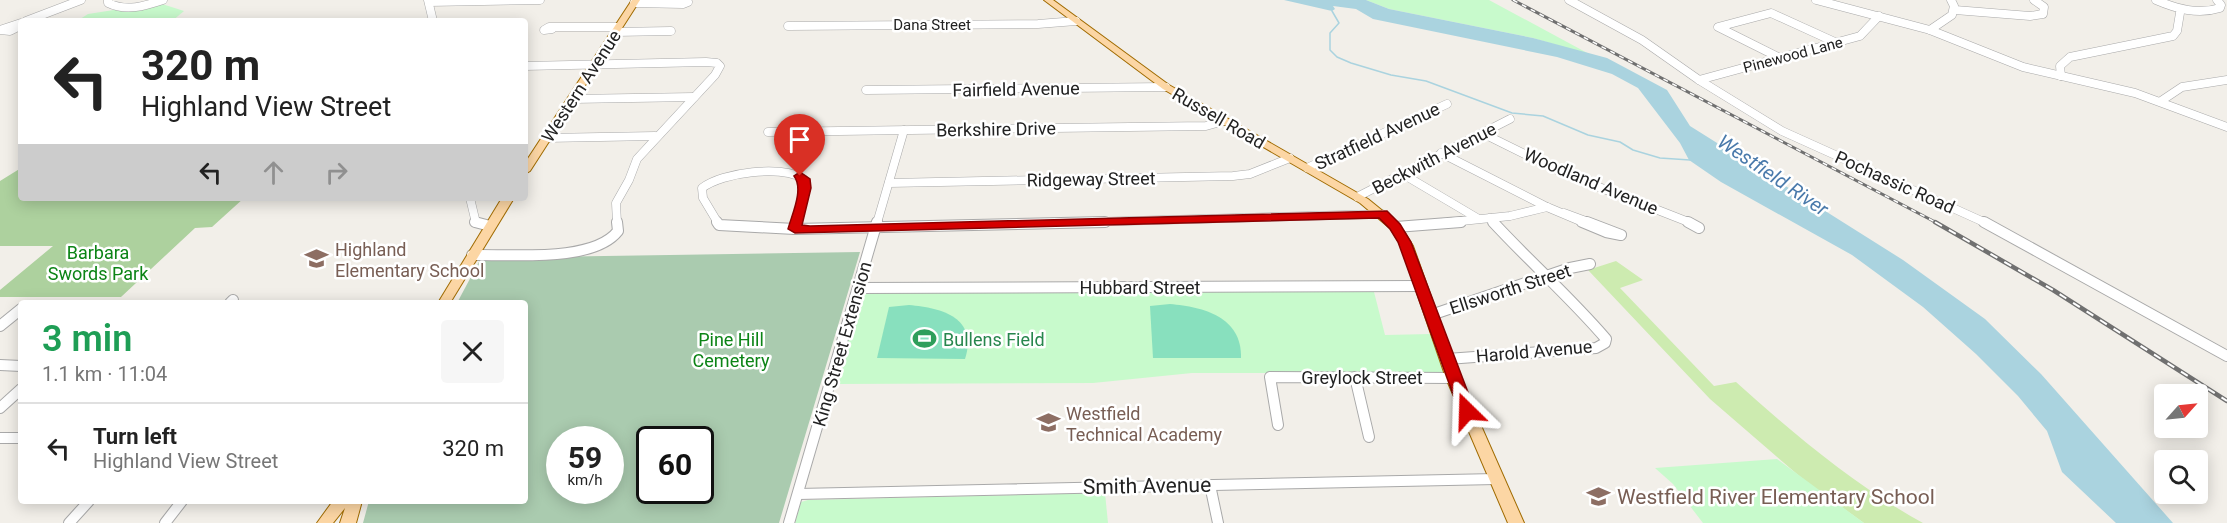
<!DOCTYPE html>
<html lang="en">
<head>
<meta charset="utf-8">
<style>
  body { margin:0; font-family:Roboto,sans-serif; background:#f6f6f6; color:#222; height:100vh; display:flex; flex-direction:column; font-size:22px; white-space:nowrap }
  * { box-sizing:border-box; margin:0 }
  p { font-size:20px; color:#767676 }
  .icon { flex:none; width:33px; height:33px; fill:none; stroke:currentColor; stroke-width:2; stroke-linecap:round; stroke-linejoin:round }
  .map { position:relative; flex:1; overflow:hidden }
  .side { position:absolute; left:18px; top:300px; width:510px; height:204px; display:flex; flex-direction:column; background:#fff; border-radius:6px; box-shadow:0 3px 15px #0003 }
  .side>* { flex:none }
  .guide { position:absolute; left:18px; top:18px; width:510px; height:183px; border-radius:6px; box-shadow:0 3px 15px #0003; background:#fff; color:#222; overflow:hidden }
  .needle { width:39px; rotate:63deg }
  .buttons { position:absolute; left:2154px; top:384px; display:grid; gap:12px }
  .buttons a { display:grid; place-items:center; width:54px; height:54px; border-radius:6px; background:#fff; box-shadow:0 3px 15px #0003; font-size:30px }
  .speed { position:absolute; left:546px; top:426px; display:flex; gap:12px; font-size:30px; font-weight:700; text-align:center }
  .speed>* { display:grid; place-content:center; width:78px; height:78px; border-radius:50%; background:#fff; box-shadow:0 3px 15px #0003; line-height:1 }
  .speed small { font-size:15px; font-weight:400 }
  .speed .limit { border:3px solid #111; border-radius:9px; background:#fff; color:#111 }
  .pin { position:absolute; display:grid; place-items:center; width:51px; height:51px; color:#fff; margin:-62px -26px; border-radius:50% 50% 50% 0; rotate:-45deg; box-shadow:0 0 6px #0007 }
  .pin .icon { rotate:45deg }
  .me { position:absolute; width:66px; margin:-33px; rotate:338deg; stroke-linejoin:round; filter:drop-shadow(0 0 4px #0008) }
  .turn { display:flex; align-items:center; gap:21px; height:126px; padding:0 24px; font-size:27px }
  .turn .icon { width:78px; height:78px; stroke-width:2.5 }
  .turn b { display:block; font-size:42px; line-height:51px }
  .lanes { display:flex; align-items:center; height:57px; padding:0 24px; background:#0003; justify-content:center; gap:30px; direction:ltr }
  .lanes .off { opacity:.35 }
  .round { display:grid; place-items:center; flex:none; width:63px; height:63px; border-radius:6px; background:#f6f6f6 }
  .summary { display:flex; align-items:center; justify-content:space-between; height:102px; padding:0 24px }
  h1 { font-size:36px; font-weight:600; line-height:45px; color:#1e9e55 }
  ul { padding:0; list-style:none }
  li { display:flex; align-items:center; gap:18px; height:90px; padding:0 24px; border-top:2px solid #e0e0e0 }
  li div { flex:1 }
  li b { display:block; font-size:22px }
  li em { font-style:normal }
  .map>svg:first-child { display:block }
  .grass { fill:#cdebb0 }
  .forest { fill:#add19e }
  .cemetery { fill:#aacbaf; fill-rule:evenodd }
  .park { fill:#c8facc }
  .pitch { fill:#88e0be }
  .water { fill:#aad3df }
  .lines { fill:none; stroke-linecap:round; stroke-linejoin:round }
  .stream { stroke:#aad3df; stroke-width:1.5 }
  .minor-far1-casing { stroke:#a9a9a9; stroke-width:9 }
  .minor-casing { stroke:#a9a9a9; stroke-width:12 }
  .major-casing { stroke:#a06b00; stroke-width:2 }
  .minor-far1 { stroke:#fff; stroke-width:8 }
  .minor { stroke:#fff; stroke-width:10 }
  .major { fill:#fcd6a4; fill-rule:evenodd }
  .rail-far1-casing { stroke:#707070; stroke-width:3 }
  .rail-casing { stroke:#707070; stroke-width:4.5 }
  .rail-far1 { stroke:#fff; stroke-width:1.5; stroke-dasharray:5; stroke-linecap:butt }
  .rail { stroke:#fff; stroke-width:2; stroke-dasharray:8; stroke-linecap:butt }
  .route { fill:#d40000; stroke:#8a0000; stroke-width:1.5 }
  .labels { text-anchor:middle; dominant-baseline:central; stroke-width:5; stroke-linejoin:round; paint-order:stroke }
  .far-street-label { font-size:15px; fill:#222; stroke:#fff }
  .street-label { font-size:18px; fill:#222; stroke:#fff }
  .education-label { font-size:18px; fill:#785e54; stroke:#fff; text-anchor:start }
  .park-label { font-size:18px; fill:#0c8416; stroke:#fff }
  .leisure-label { font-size:18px; fill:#27864d; stroke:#fff; text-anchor:start }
  .water-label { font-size:20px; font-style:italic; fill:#4a7aab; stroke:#fff }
  .near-street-label { font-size:21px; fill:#222; stroke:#fff }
  .near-education-label { font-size:21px; fill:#785e54; stroke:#fff; text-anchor:start }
</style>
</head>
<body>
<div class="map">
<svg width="2227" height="523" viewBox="0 0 2227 523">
  <rect width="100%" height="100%" fill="#f2efe9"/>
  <path class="grass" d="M 1616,261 L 1643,280 L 1620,288 L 1714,386 L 1736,382 C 1794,434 1854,485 1923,523 L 1864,523 L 1805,481 L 1710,399 L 1588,270 Z"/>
  <polygon class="forest" points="21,168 21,198 244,198 212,227 195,228 121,297 0,297 0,290 53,246 0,246 0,181"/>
  <path class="cemetery" d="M 860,252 L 779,523 L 363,523 L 369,501 L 525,501 L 525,303 L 457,303 L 481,258 ZM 560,440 L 610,440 L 610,490 L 560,490 ZM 650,440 L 700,440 L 700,490 L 650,490 Z"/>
  <g class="park">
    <polygon points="1366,0 1489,0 1591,55 1533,38 1389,9"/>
    <polygon points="159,3 184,11 172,21 77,21 88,14"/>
    <polygon points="1373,288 1385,335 1431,334 1444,373 1192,373 1093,383 835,384 861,293"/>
    <polygon points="1777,459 1864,523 1703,523 1673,484 1655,468"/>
    <polygon points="1105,493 1108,523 795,523 801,502 808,500"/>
  </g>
  <g class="pitch">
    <path d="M 1170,304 C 1204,307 1242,317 1241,358 L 1153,358 L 1150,306 Z"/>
    <path d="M 909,305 C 943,308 978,318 965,359 L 877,358 L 889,307 Z"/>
  </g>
  <polygon class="water" points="1284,0 1366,0 1389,9 1533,38 1607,58 1667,90 1690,126 1903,260 1985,319 2041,374 2173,523 2116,523 2062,472 2047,431 2018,396 1976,354 1923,307 1852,255 1721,182 1689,160 1680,143 1638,88 1612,74 1557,57 1373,19 1356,9 1333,6 1335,9 1332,11"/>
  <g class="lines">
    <polyline class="stream" points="1332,11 1339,23 1330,33 1330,50 1337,57 1351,63 1391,75 1426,81 1512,113 1543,116 1588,135 1620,142 1633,150 1660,158 1690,160"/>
    <defs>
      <g id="minor-far1">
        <path d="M 108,0 L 108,3 C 126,12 145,6 163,0"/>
        <polyline points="428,0 433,21"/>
        <polyline points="1569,0 1642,40 1699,80 1782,131 1986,223"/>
        <polyline points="1816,0 1930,30 2023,67 2135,93 2227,127"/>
        <path d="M 2156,0 C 2177,9 2198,15 2220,8 L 2221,5 L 2217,0"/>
        <polyline points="429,2 540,0"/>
        <polyline points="634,3 683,4 688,2 680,3"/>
        <polyline points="1955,10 2030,16 2043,14 2044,7 2034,0"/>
        <polyline points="26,21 81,0"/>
        <polyline points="16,25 18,27 10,31 0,30 21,23"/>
        <polyline points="788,26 1038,24 1076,21"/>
        <polyline points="552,29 544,30 549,27 618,27"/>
        <polyline points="1930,30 1952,15 1954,6 1951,0"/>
        <polyline points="615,32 671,31"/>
        <polyline points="1780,58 1718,27 1771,13 1837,43"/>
        <polyline points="525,66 706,62 717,63 720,66 715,75 637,159 629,180 616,203 617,223"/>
        <polyline points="2061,76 2060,66 2070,57 2173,36 2177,31 2180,13"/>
        <polyline points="1699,80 1860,36 1879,16"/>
        <polyline points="866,90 1166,87"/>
        <polyline points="572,99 694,97"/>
        <polyline points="2161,101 2182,87 2227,80"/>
        <polyline points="768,132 1206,126 1224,121"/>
        <polyline points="1482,133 1563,173 1691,223"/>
        <polyline points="546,138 655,136"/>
        <polyline points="1441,153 1547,207 1585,223"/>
        <polyline points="1307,168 1447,104"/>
        <polyline points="1401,173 1477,218"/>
        <polyline points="889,183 1233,176 1250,174 1290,158"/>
        <polyline points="1357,197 1510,119"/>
        <polyline points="470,198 476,223"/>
        <polyline points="1564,213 1591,223"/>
        <polyline points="1490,218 1495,223"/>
        <path d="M 718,223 L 703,198 L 702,188 C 723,172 781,165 804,179 L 804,195 L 796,223"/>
        <polyline points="877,223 904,130"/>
        <polyline points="1052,223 1382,214"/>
        <polyline points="1442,223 1510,216 1547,207"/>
      </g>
      <g id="minor">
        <polyline points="475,222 490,226"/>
        <polyline points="717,222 719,225 795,229"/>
        <polyline points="1582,222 1606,232 1621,235 1587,222"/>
        <polyline points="1688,222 1699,228"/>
        <polyline points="1984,222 2227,356"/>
        <polyline points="1396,227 1461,222"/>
        <polyline points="795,229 1105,222"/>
        <polyline points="795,229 797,222"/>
        <path d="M 472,255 C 511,254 593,263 618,231 L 617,222"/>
        <polyline points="858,288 1421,286"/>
        <polyline points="230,303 233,300"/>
        <polyline points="1431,315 1570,268 1590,264"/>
        <polyline points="0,326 21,309"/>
        <path d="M 1447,359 L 1596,348 L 1605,343 L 1606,339 C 1571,298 1530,262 1493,222"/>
        <polyline points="0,365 21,366"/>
        <polyline points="1355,377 1369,437"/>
        <polyline points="0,408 21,389"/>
        <polyline points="1278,425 1270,377 1453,378"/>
        <polyline points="0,438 21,438"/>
        <polyline points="1210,485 1218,523"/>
        <polyline points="798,494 1496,479"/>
        <polyline points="69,523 89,501"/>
        <polyline points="165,523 182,501"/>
        <polyline points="789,523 877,222"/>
      </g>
      <g id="major">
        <polygon points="632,0 640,0 530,171 525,174 525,163"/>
        <polygon points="1044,0 1053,0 1169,85 1368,199 1400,225 1413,246 1460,378 1524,523 1508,523 1446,378 1401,246 1391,229 1360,203 1163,89"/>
        <polygon points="502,198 514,198 450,303 438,303"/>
        <polygon points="333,501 362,501 356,523 340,523 345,508 333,523 317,523"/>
      </g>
    </defs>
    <use href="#minor-far1" class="minor-far1-casing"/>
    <use href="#minor" class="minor-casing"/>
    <use href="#major" class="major-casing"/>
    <use href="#minor-far1" class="minor-far1"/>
    <use href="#minor" class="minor"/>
    <use href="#major" class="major"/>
    <defs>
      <polyline id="rail-far1" points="1513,0 1937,223"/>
      <polyline id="rail" points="1935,222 2053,290 2227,401"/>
    </defs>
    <use href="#rail-far1" class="rail-far1-casing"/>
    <use href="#rail" class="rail-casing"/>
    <use href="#rail-far1" class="rail-far1"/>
    <use href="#rail" class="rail"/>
  </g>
  <path class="route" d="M 800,172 L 810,179 L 811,188 L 802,225 L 810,226 L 1387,211 L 1400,224 L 1411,242 L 1475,411 L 1472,415 L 1461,415 L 1459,411 L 1398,242 L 1390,229 L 1379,218 L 795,233 L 788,229 C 792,214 804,189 794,176 Z"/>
  <defs>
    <symbol id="school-bare" viewBox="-9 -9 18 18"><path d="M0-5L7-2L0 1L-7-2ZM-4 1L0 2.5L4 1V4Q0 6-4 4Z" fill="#8d6e63" stroke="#fff" stroke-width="2.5" paint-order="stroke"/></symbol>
    <symbol id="stadium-bare" viewBox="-9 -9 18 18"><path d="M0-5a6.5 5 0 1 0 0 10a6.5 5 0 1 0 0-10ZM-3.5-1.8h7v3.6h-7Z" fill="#2e9e5b" stroke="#fff" stroke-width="2.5" paint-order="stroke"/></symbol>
  </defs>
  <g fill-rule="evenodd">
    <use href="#school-bare" x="300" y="242" width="33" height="33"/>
    <use href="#stadium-bare" x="908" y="322" width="33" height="33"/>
    <use href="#school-bare" x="1032" y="406" width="33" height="33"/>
    <use href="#school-bare" x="1582" y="480" width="33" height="33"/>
  </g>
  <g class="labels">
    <g class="far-street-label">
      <text x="932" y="25">Dana Street</text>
      <text transform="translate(1793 55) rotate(-15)">Pinewood Lane</text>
    </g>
    <g class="street-label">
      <text transform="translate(581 86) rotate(-57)">Western Avenue</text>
      <text transform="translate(1016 89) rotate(-1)">Fairfield Avenue</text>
      <text transform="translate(1219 118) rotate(30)">Russell Road</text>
      <text transform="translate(996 129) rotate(-1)">Berkshire Drive</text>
      <text transform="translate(1377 136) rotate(-25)">Stratfield Avenue</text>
      <text transform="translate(1434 158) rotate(-27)">Beckwith Avenue</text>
      <text transform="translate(1091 179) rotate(-1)">Ridgeway Street</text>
      <text transform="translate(1591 181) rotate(23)">Woodland Avenue</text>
      <text transform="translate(1895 182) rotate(24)">Pochassic Road</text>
      <text x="1140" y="287">Hubbard Street</text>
      <text transform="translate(1510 289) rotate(-18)">Ellsworth Street</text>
      <text transform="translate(842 344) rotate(-74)">King Street Extension</text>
      <text transform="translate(1534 351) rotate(-5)">Harold Avenue</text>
      <text x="1362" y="377">Greylock Street</text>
    </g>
    <g class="education-label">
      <text x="335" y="249">Highland<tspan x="335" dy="21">Elementary School</tspan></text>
      <text x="1066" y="413">Westfield<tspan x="1066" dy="21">Technical Academy</tspan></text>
    </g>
    <g class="park-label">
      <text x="98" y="252">Barbara<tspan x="98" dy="21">Swords Park</tspan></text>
      <text x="731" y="339">Pine Hill<tspan x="731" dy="21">Cemetery</tspan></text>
    </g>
    <g class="leisure-label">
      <text x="943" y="339">Bullens Field</text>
    </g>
    <g class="water-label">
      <text transform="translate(1773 175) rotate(34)">Westfield River</text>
    </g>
    <g class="near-street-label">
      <text transform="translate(1147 486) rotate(-1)">Smith Avenue</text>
    </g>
    <g class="near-education-label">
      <text x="1617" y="497">Westfield River Elementary School</text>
    </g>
  </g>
</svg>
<div class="buttons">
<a><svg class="needle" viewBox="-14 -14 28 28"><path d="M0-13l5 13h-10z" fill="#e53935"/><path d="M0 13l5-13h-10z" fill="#767676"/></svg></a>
<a><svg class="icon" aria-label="search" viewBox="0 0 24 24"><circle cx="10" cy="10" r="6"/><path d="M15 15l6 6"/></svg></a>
</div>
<div class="speed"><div>59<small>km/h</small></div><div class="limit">60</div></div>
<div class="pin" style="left:800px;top:176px;background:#d93025"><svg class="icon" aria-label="arrive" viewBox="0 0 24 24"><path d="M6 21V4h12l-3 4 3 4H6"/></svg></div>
<svg class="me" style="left:1467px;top:411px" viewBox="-20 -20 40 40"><path d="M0-17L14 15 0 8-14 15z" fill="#d40000" stroke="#fff" stroke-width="4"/></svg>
<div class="guide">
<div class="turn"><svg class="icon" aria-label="left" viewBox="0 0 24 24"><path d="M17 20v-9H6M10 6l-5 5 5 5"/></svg><div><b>320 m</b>Highland View Street</div></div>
<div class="lanes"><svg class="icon" aria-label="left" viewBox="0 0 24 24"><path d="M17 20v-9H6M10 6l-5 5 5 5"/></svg><svg class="icon off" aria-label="ahead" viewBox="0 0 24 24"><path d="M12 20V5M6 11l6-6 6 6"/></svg><svg class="icon off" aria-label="right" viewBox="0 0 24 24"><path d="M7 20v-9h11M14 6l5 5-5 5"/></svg></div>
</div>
<section class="side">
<div class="summary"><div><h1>3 min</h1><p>1.1 km · 11:04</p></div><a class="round"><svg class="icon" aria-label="close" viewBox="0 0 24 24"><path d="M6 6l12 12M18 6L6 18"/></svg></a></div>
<ul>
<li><svg class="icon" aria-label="left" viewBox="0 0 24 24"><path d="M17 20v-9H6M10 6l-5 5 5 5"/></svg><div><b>Turn left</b><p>Highland View Street</p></div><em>320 m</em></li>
</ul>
</section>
</div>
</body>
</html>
